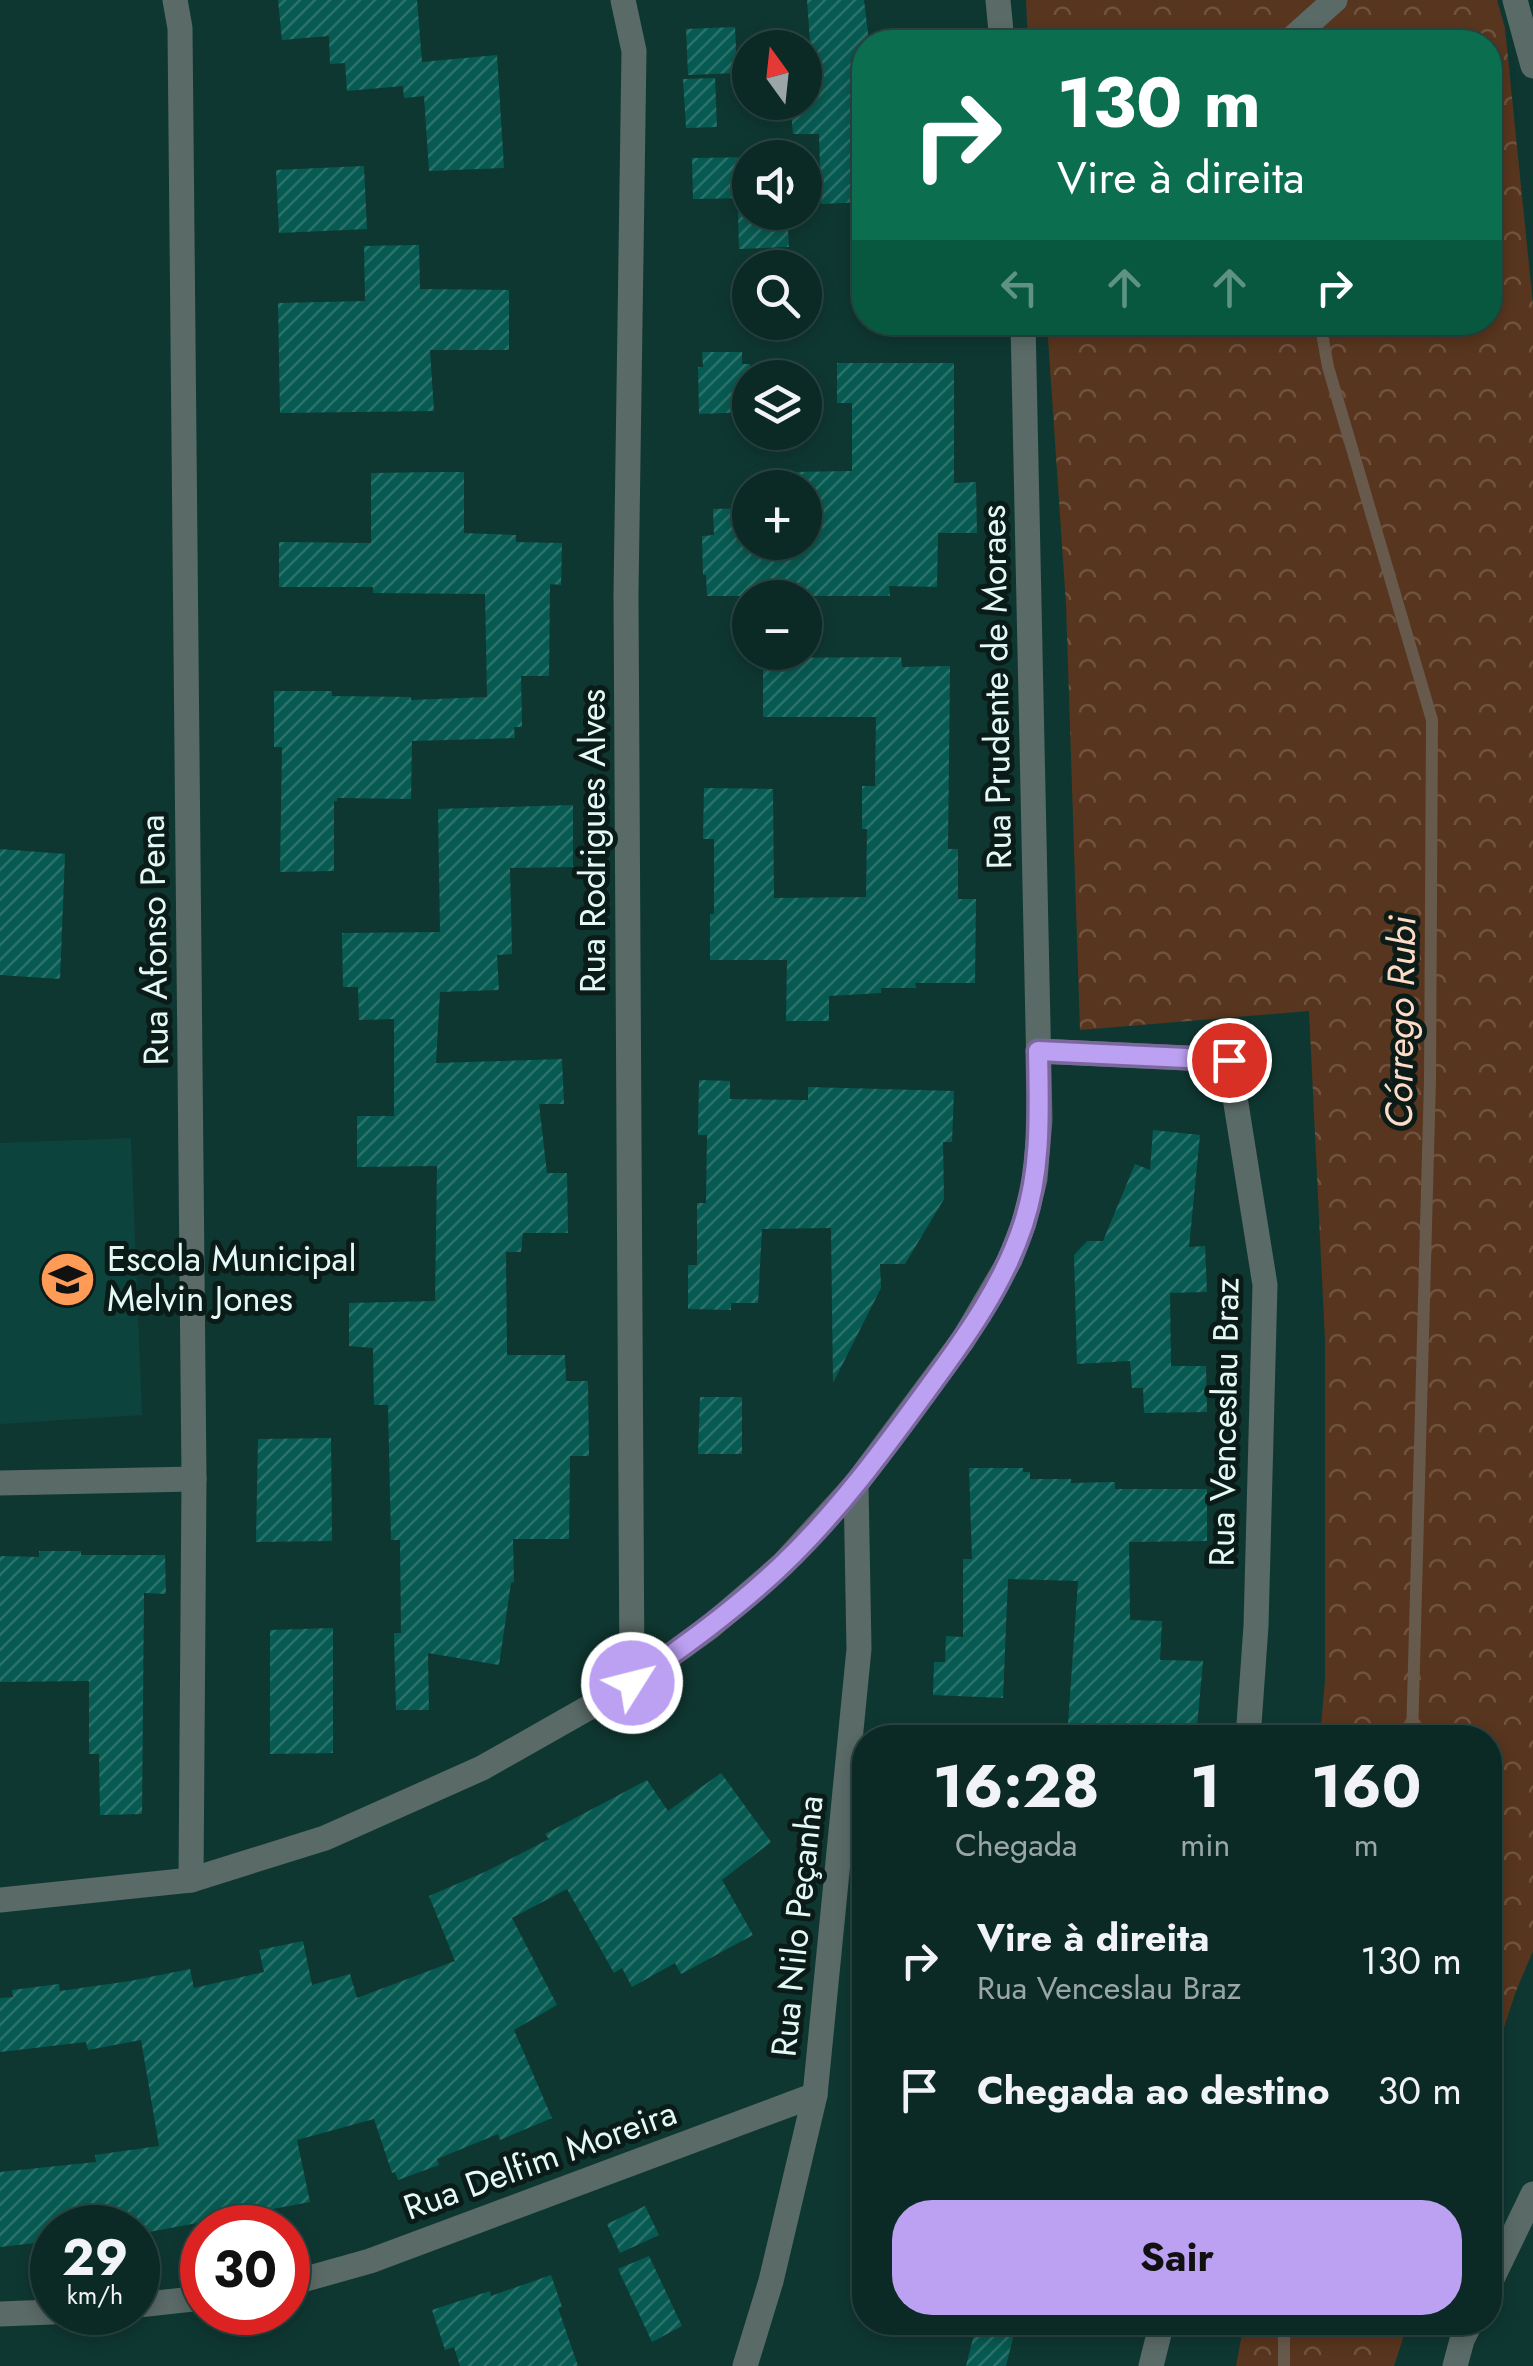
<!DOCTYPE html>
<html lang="pt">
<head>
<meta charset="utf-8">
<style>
  body { margin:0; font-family:Jost,sans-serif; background:#193532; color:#f1f3f6; height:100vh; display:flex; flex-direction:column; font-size:38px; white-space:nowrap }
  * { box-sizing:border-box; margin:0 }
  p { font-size:32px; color:#9aa6a7 }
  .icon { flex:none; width:55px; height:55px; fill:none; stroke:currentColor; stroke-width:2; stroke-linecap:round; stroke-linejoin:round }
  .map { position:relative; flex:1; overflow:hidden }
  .details { position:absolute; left:852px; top:1725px; width:650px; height:610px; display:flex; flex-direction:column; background:#0b2925; border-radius:40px; box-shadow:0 5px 15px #0003,0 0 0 2px #2b4542 }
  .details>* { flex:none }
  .top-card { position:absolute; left:852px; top:30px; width:650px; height:305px; border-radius:40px; box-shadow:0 5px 15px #0003,0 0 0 2px #2b4542; background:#0b6e4f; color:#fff; overflow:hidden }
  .needle { width:65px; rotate:345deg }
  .controls { position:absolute; left:732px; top:30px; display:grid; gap:20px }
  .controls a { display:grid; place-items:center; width:90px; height:90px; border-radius:50%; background:#0b2925; box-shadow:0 5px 15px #0003,0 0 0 2px #2b4542; font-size:50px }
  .speed { position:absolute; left:30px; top:2205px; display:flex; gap:20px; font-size:50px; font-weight:700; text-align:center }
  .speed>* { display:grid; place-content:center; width:130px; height:130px; border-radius:50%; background:#0b2925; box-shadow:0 5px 15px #0003,0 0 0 2px #2b4542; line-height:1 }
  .speed small { font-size:25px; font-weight:400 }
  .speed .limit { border:15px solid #d22; background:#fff; color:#111 }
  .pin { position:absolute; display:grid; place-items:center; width:85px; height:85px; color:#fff; margin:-42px; border:5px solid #fff; border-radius:50%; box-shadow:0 2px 10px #0007 }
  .me { position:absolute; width:110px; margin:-55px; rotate:54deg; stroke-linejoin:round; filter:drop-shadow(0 0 8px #0008) }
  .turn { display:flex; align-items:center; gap:35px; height:210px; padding:0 40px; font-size:45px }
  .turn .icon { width:130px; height:130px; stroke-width:2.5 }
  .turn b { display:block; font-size:70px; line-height:85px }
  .lanes { display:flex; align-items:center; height:95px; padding:0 40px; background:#0003; justify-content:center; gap:50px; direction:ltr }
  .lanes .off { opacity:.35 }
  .eta { display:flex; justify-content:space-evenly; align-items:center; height:170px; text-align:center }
  .eta b { font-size:60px; font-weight:700; line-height:70px }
  .button { display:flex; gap:20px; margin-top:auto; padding:20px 40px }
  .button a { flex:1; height:115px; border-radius:40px; background:#bca0f2; color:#111; font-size:40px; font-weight:700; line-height:115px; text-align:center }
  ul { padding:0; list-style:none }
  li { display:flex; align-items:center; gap:30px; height:130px; padding:0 40px }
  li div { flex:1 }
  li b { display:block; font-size:38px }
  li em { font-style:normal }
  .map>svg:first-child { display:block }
  .built { fill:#0c443d }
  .park { fill:url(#park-crowns) }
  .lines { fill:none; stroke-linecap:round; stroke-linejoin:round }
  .stream { stroke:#67594b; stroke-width:12 }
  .building { fill:url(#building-hatch) }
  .minor { stroke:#5a6a67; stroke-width:25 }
  .route-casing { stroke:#7a689d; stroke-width:25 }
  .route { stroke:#bca0f2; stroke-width:18 }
  .labels { text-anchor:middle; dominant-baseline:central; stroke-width:10; stroke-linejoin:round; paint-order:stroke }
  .street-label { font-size:35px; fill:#e4f9f5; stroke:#0b1b18 }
  .poi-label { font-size:35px; fill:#e4f9f5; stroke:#0b1b18; text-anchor:start }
  .water-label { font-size:38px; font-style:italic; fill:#fedbc6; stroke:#0b1b18 }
</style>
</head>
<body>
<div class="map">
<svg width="1533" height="2366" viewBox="0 0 1533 2366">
  <defs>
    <pattern id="park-crowns" width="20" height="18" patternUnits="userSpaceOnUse" patternTransform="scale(2.5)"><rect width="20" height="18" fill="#58351e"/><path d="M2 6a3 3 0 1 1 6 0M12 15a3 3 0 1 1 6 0" fill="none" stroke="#70533f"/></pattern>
    <pattern id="building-hatch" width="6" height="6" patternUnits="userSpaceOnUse" patternTransform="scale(2.5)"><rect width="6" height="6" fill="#075a51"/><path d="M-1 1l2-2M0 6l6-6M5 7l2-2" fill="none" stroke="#2b726b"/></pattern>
  </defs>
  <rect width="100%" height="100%" fill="#0f3731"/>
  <polygon class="built" points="131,1138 142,1415 0,1424 0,1143"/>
  <g class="park">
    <polygon points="1026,0 1497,0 1505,28 1533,305 1533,1951 1516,1991 1490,2070 1490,1738 1320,1737 1325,1680 1325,1340 1309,1011 1080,1030 1066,604 1047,323 1490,322 1490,42 1028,42"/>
    <polygon points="1244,2323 1244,2322 1408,2323 1394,2366 1236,2366"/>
  </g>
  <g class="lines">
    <g class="stream">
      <polyline points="1320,322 1328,367 1432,720 1430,1080 1412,1738"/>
      <polyline points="1284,2322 1284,2366"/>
    </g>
  </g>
  <g class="building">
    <polygon points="278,0 417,0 422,62 497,55 504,168 429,171 424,96 404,98 403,86 347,91 345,63 330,64 329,36 282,40"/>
    <polygon points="807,0 864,0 869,42 865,42 865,202 821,204 819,134 793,134 790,102 805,102 805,70 812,70"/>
    <polygon points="735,27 737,73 688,75 686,29"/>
    <polygon points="715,78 717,127 686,128 683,79"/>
    <polygon points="758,157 750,158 750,198 693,199 692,158"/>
    <polygon points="364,166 367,229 279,233 276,170"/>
    <polygon points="738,212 787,212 789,247 739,249"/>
    <polygon points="419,245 420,289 509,290 509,350 430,350 434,411 280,413 278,303 365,301 364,246"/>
    <polygon points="702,352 742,352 742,364 750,364 750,412 699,414 698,367 703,367"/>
    <polygon points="837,363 954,363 954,483 976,482 977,533 938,533 937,587 889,586 890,596 707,596 706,575 703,575 702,536 714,535 713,509 750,508 750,542 805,542 805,488 792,488 792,472 852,471 852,403 837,403"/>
    <polygon points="437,472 464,472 464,533 516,535 516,542 562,543 561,585 550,584 549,676 521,676 522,727 514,727 515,738 412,741 411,799 337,798 337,801 334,801 334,871 280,872 282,747 274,747 274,691 332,691 332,696 411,697 411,700 487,697 485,594 373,593 373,587 279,587 279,542 371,543 371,473"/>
    <polygon points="901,657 902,667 950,666 948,849 958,849 958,899 976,899 975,983 915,983 916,988 881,988 881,993 829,996 829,1021 786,1021 787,960 710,960 710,914 714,914 714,839 703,839 704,788 773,789 774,898 866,897 867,829 862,829 862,786 875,786 876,717 763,717 763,658"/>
    <polygon points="573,805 573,867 510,868 512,954 497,955 499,990 440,992 436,1063 562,1059 564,1104 539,1104 547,1173 567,1173 568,1233 523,1233 521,1252 506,1252 507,1355 565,1355 566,1381 588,1381 589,1456 570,1456 569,1539 513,1539 514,1582 511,1583 499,1665 428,1653 429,1710 396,1710 394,1633 401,1633 400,1540 391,1540 388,1405 374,1405 373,1348 349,1346 349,1303 435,1301 437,1166 357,1167 357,1116 394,1116 394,1019 359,1020 358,987 343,987 342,933 440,932 438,809"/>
    <polygon points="0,849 65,854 60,979 0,975"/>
    <polygon points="699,1080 730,1081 730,1099 808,1100 808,1087 954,1091 952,1142 943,1142 944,1199 905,1264 880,1264 881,1288 833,1383 831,1228 762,1229 758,1303 731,1303 731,1310 688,1309 688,1265 697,1265 697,1203 706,1203 707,1135 698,1135"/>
    <polygon points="1153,1130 1200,1135 1189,1247 1205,1246 1207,1292 1170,1293 1171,1366 1206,1366 1207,1412 1144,1413 1143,1388 1132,1388 1130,1361 1077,1364 1074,1255 1087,1241 1103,1241 1135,1164 1150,1170"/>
    <polygon points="700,1397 742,1397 742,1454 698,1454"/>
    <polygon points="331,1438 332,1541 256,1542 258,1439"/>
    <polygon points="969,1468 1023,1468 1023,1472 1030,1472 1030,1479 1071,1479 1071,1483 1115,1482 1115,1489 1207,1489 1207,1541 1129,1542 1130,1620 1162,1621 1160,1660 1203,1661 1196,1738 1067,1738 1078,1581 1008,1579 1003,1698 933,1695 934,1662 945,1662 946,1636 963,1637 963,1559 972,1559"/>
    <polygon points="39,1551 81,1551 81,1555 165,1555 166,1594 144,1593 142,1814 100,1815 99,1754 89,1754 89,1681 0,1682 0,1556 39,1557"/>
    <polygon points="333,1628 333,1753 270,1754 270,1630"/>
    <polygon points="721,1773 771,1842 722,1880 753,1935 681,1974 675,1963 632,1987 622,1968 614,1973 567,1889 512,1918 557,2005 514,2030 552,2118 500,2140 498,2134 437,2159 439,2165 398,2180 395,2172 392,2173 374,2119 297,2140 310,2202 138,2234 138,2228 52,2228 52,2241 0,2247 0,2172 96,2162 95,2155 159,2146 141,2040 88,2050 86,2042 0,2052 0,1998 13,1997 12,1990 59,1984 60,1991 130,1981 190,1969 194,1988 264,1972 259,1950 303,1941 312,1985 350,1974 357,1998 455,1961 429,1896 487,1871 549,1839 545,1834 647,1780 668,1811"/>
    <polygon points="645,2206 659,2235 620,2253 607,2224"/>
    <polygon points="649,2256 682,2326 652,2342 618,2269"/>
    <polygon points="551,2275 562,2307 558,2308 578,2366 460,2366 454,2347 445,2350 432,2310 490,2291 491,2296"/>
    <polygon points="977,2322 1017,2322 1006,2366 966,2366"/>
  </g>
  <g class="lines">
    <g class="minor">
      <polyline points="175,0 180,28 194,1479 191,1880"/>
      <polyline points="623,0 634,51 626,594 632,1683"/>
      <polyline points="998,0 1002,42"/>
      <polyline points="1515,0 1533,66"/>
      <polyline points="1288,42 1335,0"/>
      <polyline points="1038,1051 1229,1060 1265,1285 1256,1626 1248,1738"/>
      <polyline points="0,1483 194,1479"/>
      <polyline points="0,1900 191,1880 325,1838 482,1768 632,1683 710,1627 783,1564 856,1484 963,1340 1010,1260 1024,1223 1035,1179 1040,1120 1023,322"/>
      <polyline points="1490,2283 1533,2194"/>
      <polyline points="288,2284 370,2261 815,2095"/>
      <polyline points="138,2305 202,2298"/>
      <polyline points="0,2314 52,2312"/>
      <polyline points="745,2366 771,2281 815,2095 859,1649 856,1484"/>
      <polyline points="1151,2366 1162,2322"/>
      <polyline points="1455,2366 1462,2340 1471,2322"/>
    </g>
  </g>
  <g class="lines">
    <defs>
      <path id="route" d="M 632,1683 C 684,1646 736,1609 782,1565 C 839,1511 886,1446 932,1383 C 968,1334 1004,1283 1023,1225 C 1042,1169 1039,1109 1038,1051 L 1229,1060"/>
    </defs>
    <use href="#route" class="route-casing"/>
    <use href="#route" class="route"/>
  </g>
  <defs>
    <symbol id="school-disc" viewBox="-11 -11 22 22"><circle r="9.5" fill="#fe9c57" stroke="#0b1b18"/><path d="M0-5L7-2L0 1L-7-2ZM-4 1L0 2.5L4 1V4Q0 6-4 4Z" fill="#111"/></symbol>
  </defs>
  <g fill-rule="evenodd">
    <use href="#school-disc" x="36" y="1248" width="63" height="63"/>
  </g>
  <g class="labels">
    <g class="street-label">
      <text transform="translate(996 687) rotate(-91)">Rua Prudente de Moraes</text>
      <text transform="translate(593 841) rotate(-90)">Rua Rodrigues Alves</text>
      <text transform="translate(154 940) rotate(-91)">Rua Afonso Pena</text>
      <text transform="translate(1224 1422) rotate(-89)">Rua Venceslau Braz</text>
      <text transform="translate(797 1926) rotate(-84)">Rua Nilo Peçanha</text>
      <text transform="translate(540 2160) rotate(-20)">Rua Delfim Moreira</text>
    </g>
    <g class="poi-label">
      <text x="107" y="1259">Escola Municipal<tspan x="107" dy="40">Melvin Jones</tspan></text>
    </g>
    <g class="water-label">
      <text transform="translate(1400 1022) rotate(-89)">Córrego Rubi</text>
    </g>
  </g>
</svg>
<div class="controls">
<a><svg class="needle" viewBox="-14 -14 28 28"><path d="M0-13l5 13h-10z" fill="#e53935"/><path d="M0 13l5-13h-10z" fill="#9aa6a7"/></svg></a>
<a><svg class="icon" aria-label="sound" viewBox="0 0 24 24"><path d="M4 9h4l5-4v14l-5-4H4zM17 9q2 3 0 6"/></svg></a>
<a><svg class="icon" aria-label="search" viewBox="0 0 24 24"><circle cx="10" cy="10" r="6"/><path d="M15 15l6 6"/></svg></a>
<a><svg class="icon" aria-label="layers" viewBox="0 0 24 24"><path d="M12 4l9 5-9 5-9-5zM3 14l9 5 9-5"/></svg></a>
<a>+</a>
<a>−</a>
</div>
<div class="speed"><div>29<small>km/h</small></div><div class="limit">30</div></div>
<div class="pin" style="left:1229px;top:1060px;background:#d93025"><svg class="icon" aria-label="arrive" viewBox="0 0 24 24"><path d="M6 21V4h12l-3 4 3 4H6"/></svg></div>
<svg class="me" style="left:632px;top:1683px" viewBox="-20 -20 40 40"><circle r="17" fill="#bca0f2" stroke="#fff" stroke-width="3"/><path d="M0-11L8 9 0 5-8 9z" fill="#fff"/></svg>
<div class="top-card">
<div class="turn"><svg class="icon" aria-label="right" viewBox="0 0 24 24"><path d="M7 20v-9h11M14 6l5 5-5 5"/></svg><div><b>130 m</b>Vire à direita</div></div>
<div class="lanes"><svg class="icon off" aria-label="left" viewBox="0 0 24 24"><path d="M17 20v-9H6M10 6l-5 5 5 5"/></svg><svg class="icon off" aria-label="ahead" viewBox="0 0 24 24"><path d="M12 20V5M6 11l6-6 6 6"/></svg><svg class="icon off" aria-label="ahead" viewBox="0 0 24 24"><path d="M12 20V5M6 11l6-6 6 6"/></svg><svg class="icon" aria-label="right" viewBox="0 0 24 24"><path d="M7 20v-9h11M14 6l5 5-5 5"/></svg></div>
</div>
<section class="details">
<div class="eta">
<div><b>16:28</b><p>Chegada</p></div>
<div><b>1</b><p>min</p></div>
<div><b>160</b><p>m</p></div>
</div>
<ul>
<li><svg class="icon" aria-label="right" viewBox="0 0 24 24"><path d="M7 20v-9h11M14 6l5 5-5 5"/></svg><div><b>Vire à direita</b><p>Rua Venceslau Braz</p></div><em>130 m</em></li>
<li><svg class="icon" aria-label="arrive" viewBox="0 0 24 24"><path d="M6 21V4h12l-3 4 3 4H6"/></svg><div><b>Chegada ao destino</b></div><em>30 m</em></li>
</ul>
<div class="button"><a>Sair</a></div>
</section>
</div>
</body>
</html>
